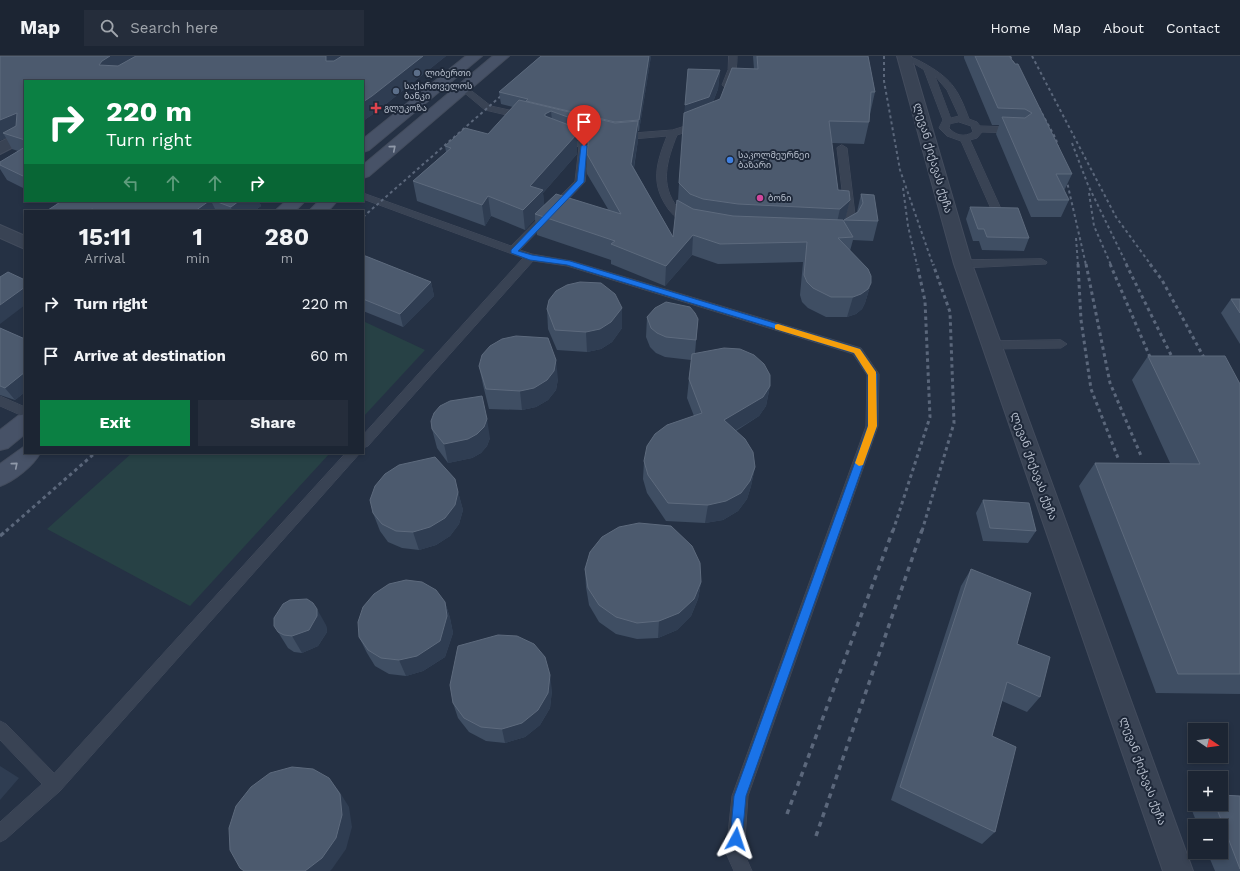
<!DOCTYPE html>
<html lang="en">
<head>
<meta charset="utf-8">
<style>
  body { margin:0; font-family:"Work Sans","Noto Sans Georgian",sans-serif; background:#252d3b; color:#f1f3f6; height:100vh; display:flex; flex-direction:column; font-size:15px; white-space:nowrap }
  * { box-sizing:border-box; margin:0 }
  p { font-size:13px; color:#a0a5ac }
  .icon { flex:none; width:22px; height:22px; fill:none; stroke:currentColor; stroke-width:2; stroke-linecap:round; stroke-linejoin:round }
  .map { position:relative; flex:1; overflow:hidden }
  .sheet { position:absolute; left:24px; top:154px; width:340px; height:244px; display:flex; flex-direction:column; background:#1c2533; border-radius:0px; box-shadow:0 2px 6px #0003,0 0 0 1px #3a424e }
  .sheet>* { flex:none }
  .banner { position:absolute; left:24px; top:24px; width:340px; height:122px; border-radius:0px; box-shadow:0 2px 6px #0003,0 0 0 1px #3a424e; background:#0b8043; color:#fff; overflow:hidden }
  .needle { width:26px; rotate:103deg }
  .buttons { position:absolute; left:1188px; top:667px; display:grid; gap:8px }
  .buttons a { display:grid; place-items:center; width:40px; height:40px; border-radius:0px; background:#1c2533; box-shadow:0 2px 6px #0003,0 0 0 1px #3a424e; font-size:20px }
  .pin { position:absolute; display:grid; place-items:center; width:34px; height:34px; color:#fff; margin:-41px -17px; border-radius:50% 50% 50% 0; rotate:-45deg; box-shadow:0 0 4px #0007 }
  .pin .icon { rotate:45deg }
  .me { position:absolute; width:44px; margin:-22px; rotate:5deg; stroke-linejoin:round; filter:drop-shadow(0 0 3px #0008) }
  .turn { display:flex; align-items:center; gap:14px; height:84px; padding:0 16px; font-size:18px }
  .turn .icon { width:52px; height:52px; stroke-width:2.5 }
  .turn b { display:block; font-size:28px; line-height:34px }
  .lanes { display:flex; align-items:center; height:38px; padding:0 16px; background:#0003; justify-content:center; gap:20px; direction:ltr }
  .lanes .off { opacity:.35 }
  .eta { display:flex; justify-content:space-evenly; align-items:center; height:68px; text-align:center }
  .eta b { font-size:24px; font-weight:700; line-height:28px }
  .button { display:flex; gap:8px; margin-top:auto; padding:8px 16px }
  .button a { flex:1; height:46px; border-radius:0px; background:#0b8043; color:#fff; font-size:16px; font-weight:700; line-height:46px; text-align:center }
  .button a+a { background:#252d3b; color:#f1f3f6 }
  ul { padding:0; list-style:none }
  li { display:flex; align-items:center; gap:12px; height:52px; padding:0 16px }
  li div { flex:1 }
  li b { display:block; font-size:15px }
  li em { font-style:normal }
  header { display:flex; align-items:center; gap:24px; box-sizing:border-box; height:56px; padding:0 20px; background:#1c2533; border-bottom:1px solid #3a424e }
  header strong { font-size:19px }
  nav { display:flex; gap:22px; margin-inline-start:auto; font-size:14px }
  .search { width:280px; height:36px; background:#252d3b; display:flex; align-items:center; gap:10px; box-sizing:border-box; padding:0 14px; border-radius:0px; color:#a0a5ac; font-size:15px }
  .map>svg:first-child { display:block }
  .green { fill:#274145 }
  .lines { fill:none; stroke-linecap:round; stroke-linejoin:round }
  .lane-casing { stroke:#434c5d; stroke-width:1 }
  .street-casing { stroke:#434c5d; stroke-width:2 }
  .secondary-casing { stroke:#434c5d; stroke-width:2 }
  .lane { fill:#394354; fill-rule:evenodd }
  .street { fill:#394354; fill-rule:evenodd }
  .secondary { fill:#475267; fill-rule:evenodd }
  .rail-far2 { stroke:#5b677b; stroke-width:2; stroke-dasharray:3 3; stroke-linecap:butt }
  .rail-far1 { stroke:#5b677b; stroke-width:3; stroke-dasharray:3.5 3.5; stroke-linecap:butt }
  .rail { stroke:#5b677b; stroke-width:3.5; stroke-dasharray:5 5; stroke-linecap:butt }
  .wall { fill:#3f4e63; fill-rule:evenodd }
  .shaded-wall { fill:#2f3d52 }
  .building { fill:#4c5a6e; stroke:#5d6a7d }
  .oneway { stroke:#9099a9 }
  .route { fill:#1a73e8; stroke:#114b97 }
  .slow { fill:#f59e0b }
  .service-dot { fill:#5c6f8a; stroke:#1e2839; stroke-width:1.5 }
  .health-dot { fill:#e0444e; stroke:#1e2839; stroke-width:1.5 }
  .shop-dot { fill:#3f7fe0; stroke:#1e2839; stroke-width:1.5 }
  .hotel-dot { fill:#d1479c; stroke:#1e2839; stroke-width:1.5 }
  .labels { text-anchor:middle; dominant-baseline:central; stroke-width:4; stroke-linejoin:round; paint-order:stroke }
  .far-poi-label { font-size:9px; fill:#b7bfcd; stroke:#1e2839; text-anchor:start }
  .street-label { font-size:11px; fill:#b7bfcd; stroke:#1e2839 }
</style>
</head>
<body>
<header>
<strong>Map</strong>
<div class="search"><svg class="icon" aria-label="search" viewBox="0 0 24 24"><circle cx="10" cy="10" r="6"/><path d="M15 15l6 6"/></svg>Search here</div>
<nav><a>Home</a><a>Map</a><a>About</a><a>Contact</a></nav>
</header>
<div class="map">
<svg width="1240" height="815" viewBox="0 0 1240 815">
  <rect width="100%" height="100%" fill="#253144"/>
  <g class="green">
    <polygon points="363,265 425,294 363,361"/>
    <polygon points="132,397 330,397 190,550 47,473"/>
  </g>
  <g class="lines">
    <defs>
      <g id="lane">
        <path d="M 729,0 L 737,0 C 737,9 736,28 726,32 L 722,29 L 728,14 Z"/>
        <path d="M 902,0 C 912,0 918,4 927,9 C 953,24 959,36 969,63 L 977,66 L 980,70 L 1014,71 L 1019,74 L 1014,77 L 982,76 L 977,82 L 970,84 L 1002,155 L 1001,157 L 993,157 L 992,155 L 961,85 L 947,80 L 939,72 L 943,64 L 924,14 ZM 935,20 L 947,34 L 959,60 L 951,62 ZM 959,66 L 971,70 L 973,76 C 964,82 955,79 949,72 L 950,68 Z"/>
        <polygon points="464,29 491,50 527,58 529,60 524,63 485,54 461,34 461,30"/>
        <path d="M 699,66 L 704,69 L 702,71 L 677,79 C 667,104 659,129 678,152 C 683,157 690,161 694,166 L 689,169 C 681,167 675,161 669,154 C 650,128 656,108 667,80 L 621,84 L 616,81 L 621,78 L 672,74 Z"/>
        <polygon points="562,79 589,90 585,126 520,194 532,198 572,205 861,292 879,318 878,370 748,740 744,797 752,815 734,815 726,797 732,740 866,370 867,319 853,298 567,210 533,205 368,390 363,392 363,379 523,202 363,143 363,137 511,190 575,125 579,91 559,84 559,80"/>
        <polygon points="842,89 847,92 856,167 849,177 845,178 840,175 846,167 837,92"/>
        <polygon points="1042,203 1047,206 1046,208 963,212 958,208 963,204"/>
        <polygon points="1061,284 1067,288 1061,292 991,293 985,289 991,285"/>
        <polygon points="0,340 25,351 25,361 0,350"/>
        <polygon points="346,397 360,397 60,735 6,783 0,786 0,766 42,728 0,684 0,665 6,668 54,717"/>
      </g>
      <g id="street">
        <polygon points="897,0 911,0 972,208 1193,815 1163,815 954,208"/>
        <polygon points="25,74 25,85 0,98 0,86"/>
        <polygon points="0,169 25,180 25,193 0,182"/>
      </g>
      <g id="secondary">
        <polygon points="466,0 482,0 369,94 363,96 363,83"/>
        <polygon points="493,0 509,0 369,120 363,122 363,109"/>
        <polygon points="286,145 305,145 295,155 275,155"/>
        <polygon points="319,145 337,145 328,155 309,155"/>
        <polygon points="25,358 25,378 8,392 0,394 0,374 18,360"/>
        <path d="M 25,390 L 25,397 L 40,397 C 33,410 14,425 0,430 L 0,408 Z"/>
      </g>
    </defs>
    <use href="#lane" class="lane-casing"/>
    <use href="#street" class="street-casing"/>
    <use href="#secondary" class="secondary-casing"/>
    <use href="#lane" class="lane"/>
    <use href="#street" class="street"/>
    <use href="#secondary" class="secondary"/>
    <g class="rail-far2">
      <polyline points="884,0 884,25 900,114 933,209"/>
      <polyline points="1010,0 1018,16"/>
      <polyline points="1032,0 1116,161 1151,209"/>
      <polyline points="1039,52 1056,83 1060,99"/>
      <polyline points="1072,87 1088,129 1127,209"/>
      <polyline points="1065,117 1086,209"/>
      <polyline points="903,132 908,170 917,209"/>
      <polyline points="1089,137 1094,170 1111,209"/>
      <polyline points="363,161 509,33"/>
      <polyline points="1076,182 1078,209"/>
    </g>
    <g class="rail-far1">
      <polyline points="1078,208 1081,264 1091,333 1118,402"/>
      <polyline points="1086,208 1110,327 1142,402"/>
      <polyline points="1110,208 1153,308"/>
      <polyline points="1126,208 1176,309"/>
      <polyline points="1150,208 1162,224 1208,309"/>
      <polyline points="6,475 95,397"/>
      <polyline points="893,475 930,361 925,245 917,208"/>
      <polyline points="922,475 954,367 950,256 933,208"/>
    </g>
    <g class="rail">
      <polyline points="0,480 7,474"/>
      <polyline points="787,758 893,474"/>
      <polyline points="816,780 922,474"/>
    </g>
  </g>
  <g class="wall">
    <polygon points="0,0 446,0 376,56 363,65 363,25 25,25 25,133 7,124 0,113 0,106 18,95 12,93 6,82 0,84"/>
    <path d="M 541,0 L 651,0 L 639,75 L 638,75 L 638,84 L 634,112 L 673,181 L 678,144 L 679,127 L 720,14 L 718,33 L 713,46 L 720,43 L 754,13 L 753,0 L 868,0 L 875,36 L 870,58 L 869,66 L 864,88 L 832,87 L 838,134 L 850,144 L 845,163 L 857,156 L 861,138 L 878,165 L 873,185 L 853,184 L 850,195 L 871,227 L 865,247 L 862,253 L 856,258 L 847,261 L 826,261 L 808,252 L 802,246 L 800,239 L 803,206 L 718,208 L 692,199 L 665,230 L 611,208 L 611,204 L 537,179 L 535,163 L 525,174 L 491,160 L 485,170 L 417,145 L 413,125 L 446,96 L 445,90 L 488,78 L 513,51 L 501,48 L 499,36 ZM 577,84 L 588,88 L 587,98 L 587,118 L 608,153 L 544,149 L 543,137 L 577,98 Z"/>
    <polygon points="964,0 1009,0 1072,118 1064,135 1069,144 1061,161 1031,161 996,78 999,69 992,69 964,2"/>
    <polygon points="51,145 259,145 261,150 254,155 48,155 48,154 58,148"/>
    <polygon points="970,151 1029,182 1024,195 982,194 979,185 973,185 966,163"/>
    <polygon points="363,199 431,226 434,240 403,271 363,255"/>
    <polygon points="1231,243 1240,243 1240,288 1221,257"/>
    <polygon points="547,253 622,272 612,286 601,293 587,296 557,294 548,273"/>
    <polygon points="647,261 698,263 695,297 770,330 766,350 759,360 736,375 755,411 751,430 747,443 738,455 723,464 705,467 666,465 647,437 643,423 644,405 694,360 687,342 691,304 665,301 656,297 650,291 646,281"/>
    <polygon points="0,272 25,283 25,336 15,344 0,339"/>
    <polygon points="1148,300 1240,328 1240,638 1156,637 1079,430 1095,407 1170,407 1132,324"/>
    <polygon points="479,310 558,323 556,334 548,344 536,351 522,354 489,353 483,329"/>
    <polygon points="432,373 490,382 487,390 481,397 472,402 448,407 437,392"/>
    <polygon points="458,436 463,454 459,468 450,480 436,489 419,494 402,492 388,486 380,475 373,457"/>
    <polygon points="983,444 1036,475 1028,487 983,485 976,457"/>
    <polygon points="585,513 701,526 698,543 691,560 677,574 658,582 637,583 616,578 599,566 589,549 586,531"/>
    <polygon points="971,513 1017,588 1040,641 1027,656 1002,645 992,680 995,776 982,788 891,744 961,530"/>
    <polygon points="445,546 450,562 453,577 445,601 423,615 406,620 389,618 375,610 367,597 359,581"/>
    <polygon points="326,569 327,576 318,590 302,597 294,596 288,592 278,576"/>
    <polygon points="552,634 550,652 540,669 525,681 505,687 486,685 469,676 458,662 453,647"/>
    <polygon points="1240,740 1240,815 1215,815 1207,796 1221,796 1221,770 1198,770 1191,752 1197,748 1221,748"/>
  </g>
  <g class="shaded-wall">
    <polygon points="110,0 144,0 106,25 99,9 102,5"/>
    <polygon points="326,0 354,0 330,21 326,5"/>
    <polygon points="423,0 446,0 376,56 363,65 363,46"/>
    <polygon points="649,0 651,0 639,75 639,64"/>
    <polygon points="720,14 718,33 707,61 683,69 685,49"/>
    <polygon points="551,55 553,75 545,60 545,58"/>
    <polygon points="17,57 25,71 3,77 6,82 0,84 0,64"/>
    <polygon points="638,65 638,84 631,128 631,108"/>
    <polygon points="577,72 577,98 543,137 545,154 535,158 535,163 525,174 523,154 530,130"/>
    <polygon points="488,140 491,160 485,170 482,149"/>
    <polygon points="850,144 845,164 844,164 835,175 840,153"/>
    <polygon points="209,145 211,145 216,155 195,155"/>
    <polygon points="239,145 259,145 261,150 254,155 232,155 231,151"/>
    <polygon points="693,179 692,199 665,230 666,210"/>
    <polygon points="431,226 434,240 403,271 400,258"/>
    <polygon points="871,227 865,247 862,253 856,258 847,261 853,241"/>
    <polygon points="25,231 25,249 0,268 0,249"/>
    <polygon points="622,252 622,272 612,286 601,293 587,296 586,276"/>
    <polygon points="556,304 558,323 556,334 548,344 536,351 522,354 520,335"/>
    <polygon points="25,316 25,336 15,344 5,332"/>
    <polygon points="770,330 766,350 759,360 721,383 724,364"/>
    <polygon points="487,363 490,382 487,390 481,397 472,402 448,407 444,388"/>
    <polygon points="755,411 751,430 747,443 738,455 723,464 705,467 708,449"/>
    <polygon points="458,436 463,454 459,468 450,480 436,489 419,494 413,476"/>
    <polygon points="701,526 698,543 691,560 677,574 658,582 659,565"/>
    <polygon points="445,546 450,562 453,577 445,601 423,615 406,620 399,604"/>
    <polygon points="317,553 326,569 327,576 318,590 302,597 292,580"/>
    <polygon points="550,619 552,634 550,652 540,669 525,681 505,687 502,673"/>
    <polygon points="0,710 19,722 0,744"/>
    <polygon points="329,722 339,735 349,751 352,771 346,793 332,813 330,815 305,815"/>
  </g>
  <g class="building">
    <polygon points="0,0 110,0 102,5 99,9 118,10 136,0 326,0 326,5 334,5 342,0 423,0 372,40 363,46 363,25 25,25 25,84 3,77 16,70 17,57 0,64"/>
    <polygon points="541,0 649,0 639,64 615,66 526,45 528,43 499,36"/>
    <polygon points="757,0 868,0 875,36 871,36 869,66 829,65 838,134 849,135 850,144 840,153 738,148 703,143 690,138 679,127 684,57 720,43 732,12 758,13"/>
    <polygon points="975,0 1009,0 1015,8 1018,8 1072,118 1056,118 1069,144 1038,144 1002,61 1025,62 1032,57 1025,53 998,52"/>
    <polygon points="688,13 720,14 709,41 685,49"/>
    <polygon points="519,44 615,67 638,65 631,108 673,181 677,144 693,153 733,160 843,164 853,181 838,182 868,213 871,220 871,227 868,233 861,238 853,241 831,241 813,232 807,226 804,219 807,186 720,188 693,179 666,210 611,188 615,185 535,158 556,138 621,158 587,98 590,69 551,55 545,58 545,60 577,72 576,79 530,130 543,134 523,154 488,140 482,149 413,125 451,92 445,90 465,72 488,78"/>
    <polygon points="25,91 25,121 0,109 0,106"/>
    <polygon points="861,138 874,139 878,165 844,164 858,156 863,147"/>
    <polygon points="62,145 209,145 195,155 98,155 92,153 89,155 49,155 48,154"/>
    <polygon points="215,145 239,145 231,151"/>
    <polygon points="970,151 1018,152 1029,182 987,181 984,173 978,173"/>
    <polygon points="363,199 431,226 400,258 363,243"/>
    <polygon points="8,216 25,224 25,231 0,249 0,221"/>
    <polygon points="580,226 601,227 615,238 622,252 611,266 600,273 586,276 555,274 547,253 549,244 556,235 567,229"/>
    <polygon points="1231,243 1240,243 1240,257"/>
    <polygon points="666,246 690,251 695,257 698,263 696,284 666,281 657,277 651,272 647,261 655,252"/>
    <polygon points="0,272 25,283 25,316 5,332 0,330"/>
    <polygon points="516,280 548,282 556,304 554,315 547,324 534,332 520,335 486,333 479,310 482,299 490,290 502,283"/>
    <polygon points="724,292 740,293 754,299 764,308 770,319 770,330 763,341 724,364 745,383 753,396 755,411 750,425 741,437 726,445 708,449 668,447 648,419 644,405 647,390 655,378 667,369 702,357 689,323 692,298"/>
    <polygon points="1148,300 1225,300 1240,328 1240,618 1178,618 1095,407 1200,408"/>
    <polygon points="482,340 487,363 484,371 477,378 468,383 444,388 432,373 431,365 434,357 440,350 450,345"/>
    <polygon points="435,401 455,423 458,436 455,449 445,462 430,471 413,476 396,475 382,468 373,457 370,444 375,430 385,418 399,409"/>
    <polygon points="983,444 1029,447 1036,475 990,472"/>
    <polygon points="639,467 671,470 692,490 700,507 701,526 694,543 679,557 659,565 637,567 616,561 599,549 588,532 585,513 590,496 602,481 619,471"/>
    <polygon points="971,513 1031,537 1017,588 1050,601 1040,641 1007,626 992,680 1016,691 995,776 900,731"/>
    <polygon points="406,524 422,526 436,534 445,546 447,560 440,585 417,600 399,604 381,602 368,594 359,581 358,566 363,551 374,538 389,528"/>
    <polygon points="307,543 313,547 317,553 317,560 309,574 292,580 284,579 278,576 274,570 274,562 283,548 290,544"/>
    <polygon points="498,579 517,580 534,588 545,601 550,619 548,637 538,654 522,667 502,673 481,671 464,662 453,647 450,629 458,590"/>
    <polygon points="292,711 313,713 329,722 340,738 342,759 336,782 322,802 305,815 244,815 240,812 230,794 229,772 236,750 251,731 270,717"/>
    <polygon points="1221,739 1240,740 1240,813 1215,748 1221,748"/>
  </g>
  <defs><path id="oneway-chevron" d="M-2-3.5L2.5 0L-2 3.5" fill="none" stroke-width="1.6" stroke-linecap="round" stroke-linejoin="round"/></defs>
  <g class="oneway">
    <use href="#oneway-chevron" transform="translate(393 92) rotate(-40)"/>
    <use href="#oneway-chevron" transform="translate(15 409) rotate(-40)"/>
  </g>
  <polygon class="route" points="584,88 587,90 584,126 518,195 532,199 570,205 860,293 877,318 877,370 746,740 742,783 740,787 736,789 732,787 730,783 734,740 868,370 868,319 854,297 567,209 530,204 511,197 511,194 577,125 581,90"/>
  <polygon class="slow" points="778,268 860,293 876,316 877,370 863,409 859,410 855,407 868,370 868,319 854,297 775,273 775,269"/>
  <g class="service-dot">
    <circle cx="417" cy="17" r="4"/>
    <circle cx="396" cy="35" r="4"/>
  </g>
  <path class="health-dot" d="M374 46h4v4h4v4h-4v4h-4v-4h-4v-4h4z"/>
  <circle class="shop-dot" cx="730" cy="104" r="4"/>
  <circle class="hotel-dot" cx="760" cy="142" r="4"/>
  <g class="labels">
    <g class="far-poi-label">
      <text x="425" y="17">ლიბერთი</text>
      <text x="404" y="30">საქართველოს<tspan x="404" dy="10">ბანკი</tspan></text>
      <text x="384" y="52">გლუკოზა</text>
      <text x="738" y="99">საკოლმეურნეი<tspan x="738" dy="10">ბაზარი</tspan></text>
      <text x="768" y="142">ბონი</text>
    </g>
    <g class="street-label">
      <text transform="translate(933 102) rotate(74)">ლევან ქიქავას ქუჩა</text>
      <text transform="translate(1034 410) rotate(70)">ლევან ქიქავას ქუჩა</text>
      <text transform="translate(1143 715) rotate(70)">ლევან ქიქავას ქუჩა</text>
    </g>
  </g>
</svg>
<div class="buttons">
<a><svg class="needle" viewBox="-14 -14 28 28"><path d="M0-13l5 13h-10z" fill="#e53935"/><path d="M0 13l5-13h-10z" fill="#a0a5ac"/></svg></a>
<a>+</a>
<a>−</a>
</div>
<div class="pin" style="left:584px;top:90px;background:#d93025"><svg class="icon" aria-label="arrive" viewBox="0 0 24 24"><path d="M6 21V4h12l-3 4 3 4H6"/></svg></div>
<svg class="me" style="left:736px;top:783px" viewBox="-20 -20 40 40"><path d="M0-17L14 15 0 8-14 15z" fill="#1a73e8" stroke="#fff" stroke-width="4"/></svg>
<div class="banner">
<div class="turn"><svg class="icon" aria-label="right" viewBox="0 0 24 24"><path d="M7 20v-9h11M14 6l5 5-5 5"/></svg><div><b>220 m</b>Turn right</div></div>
<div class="lanes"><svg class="icon off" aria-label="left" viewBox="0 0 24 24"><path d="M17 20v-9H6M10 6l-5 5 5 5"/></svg><svg class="icon off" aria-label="ahead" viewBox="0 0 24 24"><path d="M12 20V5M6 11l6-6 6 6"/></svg><svg class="icon off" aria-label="ahead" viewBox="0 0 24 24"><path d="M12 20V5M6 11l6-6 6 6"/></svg><svg class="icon" aria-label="right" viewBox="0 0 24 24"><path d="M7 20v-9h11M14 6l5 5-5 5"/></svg></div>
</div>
<section class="sheet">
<div class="eta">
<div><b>15:11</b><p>Arrival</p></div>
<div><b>1</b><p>min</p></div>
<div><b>280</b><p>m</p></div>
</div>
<ul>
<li><svg class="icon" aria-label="right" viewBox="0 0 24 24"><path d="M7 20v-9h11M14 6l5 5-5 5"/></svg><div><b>Turn right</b></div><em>220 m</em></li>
<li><svg class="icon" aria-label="arrive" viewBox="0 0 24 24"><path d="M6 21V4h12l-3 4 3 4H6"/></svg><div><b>Arrive at destination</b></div><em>60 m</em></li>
</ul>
<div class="button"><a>Exit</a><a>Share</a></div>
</section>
</div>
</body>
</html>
